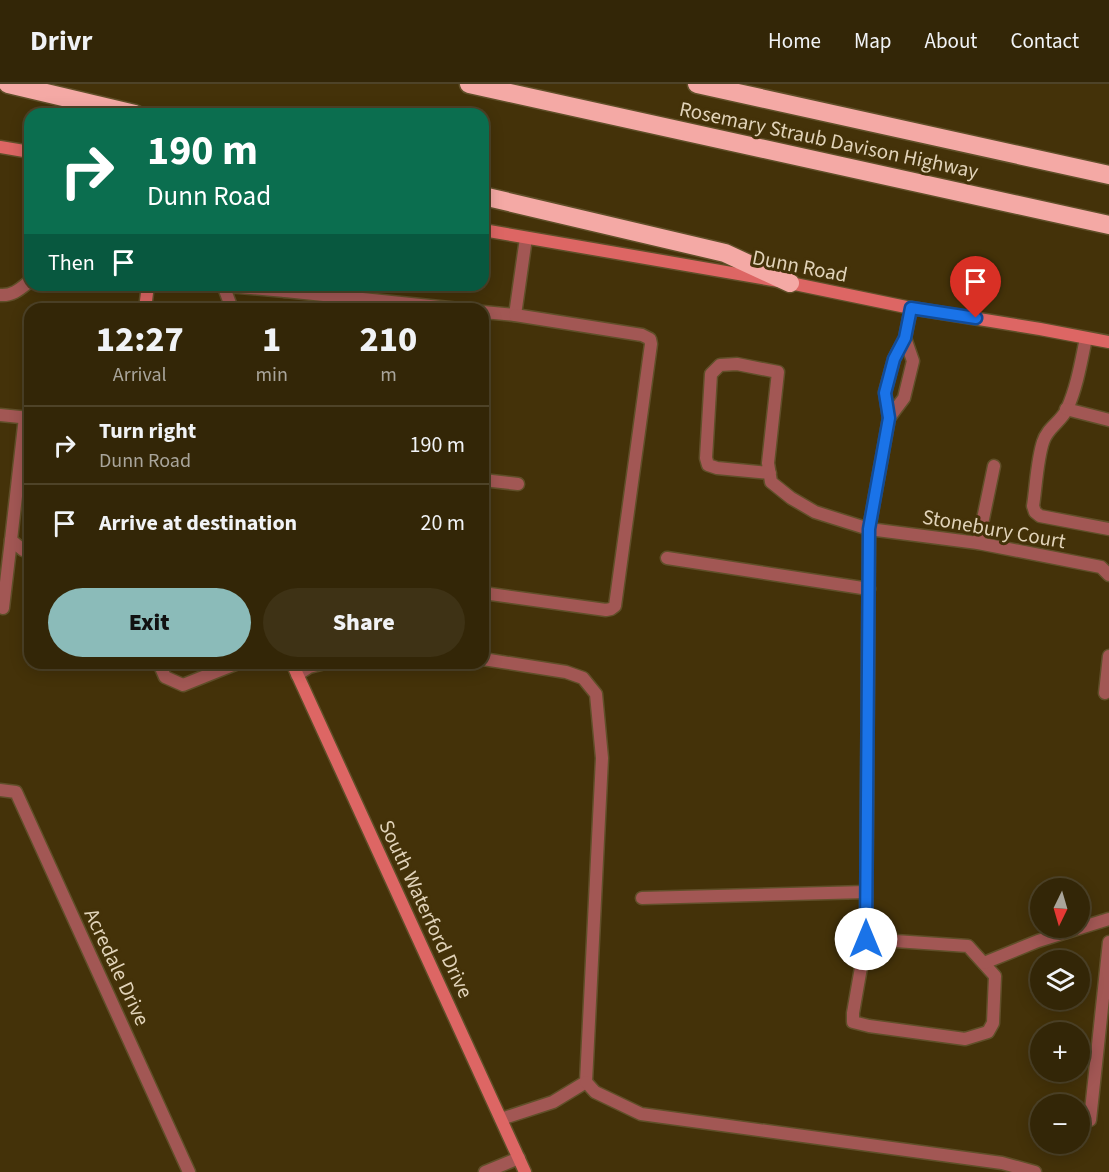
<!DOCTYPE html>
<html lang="en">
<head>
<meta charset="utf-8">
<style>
  body { margin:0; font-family:"Source Sans 3",sans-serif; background:#3e3215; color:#f1f3f6; height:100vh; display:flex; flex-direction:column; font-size:22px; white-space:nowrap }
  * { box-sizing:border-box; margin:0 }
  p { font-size:20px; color:#a9a59b }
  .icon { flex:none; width:33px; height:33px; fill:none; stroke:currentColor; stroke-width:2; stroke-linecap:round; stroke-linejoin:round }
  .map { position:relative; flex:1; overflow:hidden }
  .details { position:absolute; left:24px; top:219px; width:465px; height:366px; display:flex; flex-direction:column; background:#332607; border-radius:18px; box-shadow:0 3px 15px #0003,0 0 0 2px #4e4328 }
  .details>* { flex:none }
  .hud { position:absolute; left:24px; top:24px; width:465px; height:183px; border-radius:18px; box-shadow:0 3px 15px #0003,0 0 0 2px #4e4328; background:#0b6e4f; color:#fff; overflow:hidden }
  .needle { width:39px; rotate:185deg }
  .tools { position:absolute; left:1030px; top:794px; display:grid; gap:12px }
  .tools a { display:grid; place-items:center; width:60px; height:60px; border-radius:50%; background:#332607; box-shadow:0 3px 15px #0003,0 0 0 2px #4e4328; font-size:30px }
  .pin { position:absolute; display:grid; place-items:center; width:51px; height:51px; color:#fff; margin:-62px -26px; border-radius:50% 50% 50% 0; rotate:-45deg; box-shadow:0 0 6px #0007 }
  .pin .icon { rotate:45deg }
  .me { position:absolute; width:66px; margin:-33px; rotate:0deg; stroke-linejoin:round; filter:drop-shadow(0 0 4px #0008) }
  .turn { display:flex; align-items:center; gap:21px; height:126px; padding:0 24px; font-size:27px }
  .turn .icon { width:78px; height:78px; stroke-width:2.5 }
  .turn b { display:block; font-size:42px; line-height:51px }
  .then { display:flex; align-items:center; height:57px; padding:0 24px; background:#0003; gap:12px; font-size:22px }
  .eta { display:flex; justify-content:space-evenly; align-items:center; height:102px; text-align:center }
  .eta b { font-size:36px; font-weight:800; line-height:42px }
  .button { display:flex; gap:12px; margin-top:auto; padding:12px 24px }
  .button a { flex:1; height:69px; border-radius:36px; background:#8bbbb9; color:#111; font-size:24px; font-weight:800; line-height:69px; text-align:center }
  .button a+a { background:#3e3215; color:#f1f3f6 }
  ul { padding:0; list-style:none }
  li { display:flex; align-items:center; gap:18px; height:78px; padding:0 24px; border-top:2px solid #4e4328 }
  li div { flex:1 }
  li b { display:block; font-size:22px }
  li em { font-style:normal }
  header { display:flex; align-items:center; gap:36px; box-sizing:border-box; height:84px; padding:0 30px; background:#332607; border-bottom:2px solid #4e4328 }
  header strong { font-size:28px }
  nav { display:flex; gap:33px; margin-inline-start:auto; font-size:21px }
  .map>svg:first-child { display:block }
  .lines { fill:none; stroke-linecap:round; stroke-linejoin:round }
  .lane-casing { stroke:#604f29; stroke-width:15 }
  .street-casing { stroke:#604f29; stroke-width:15 }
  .secondary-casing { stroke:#604f29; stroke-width:15 }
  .highway-casing { stroke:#604f29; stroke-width:21 }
  .lane { stroke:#a25754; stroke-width:12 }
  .street { stroke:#a25754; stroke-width:12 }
  .secondary { stroke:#dd6664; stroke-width:12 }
  .highway { stroke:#f4a9a5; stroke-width:18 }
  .route-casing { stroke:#114b97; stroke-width:15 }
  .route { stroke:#1a73e8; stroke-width:10 }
  .labels { text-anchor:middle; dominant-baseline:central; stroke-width:6; stroke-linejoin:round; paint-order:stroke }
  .street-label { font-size:21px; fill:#e1d3b9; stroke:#443209 }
</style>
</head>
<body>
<header>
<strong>Drivr</strong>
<nav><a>Home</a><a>Map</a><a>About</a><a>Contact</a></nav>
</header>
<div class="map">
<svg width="1109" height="1088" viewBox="0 0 1109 1088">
  <rect width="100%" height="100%" fill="#443209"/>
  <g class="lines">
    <defs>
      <g id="lane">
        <polyline points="286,201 285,207 459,225"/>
        <path d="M 0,211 C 13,212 20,205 30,197"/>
        <polyline points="232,225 225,206 228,202 285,207"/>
        <polyline points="483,228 515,231 526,154"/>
        <path d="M 1086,254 C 1081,278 1077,303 1067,325 C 1061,338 1047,344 1043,358 C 1037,376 1036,403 1033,422 L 1035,428 L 1040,432 L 1109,445"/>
        <polyline points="1066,325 1109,336"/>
        <polyline points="25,333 11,456 23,466 30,467"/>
        <polyline points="483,396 518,400"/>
        <polyline points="978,459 994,382"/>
        <polyline points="483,509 606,526 611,525 615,522 651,260 650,255 642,251 515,231"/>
        <polyline points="3,524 11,456"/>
        <polyline points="159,579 165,593 183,601 238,579"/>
      </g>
      <g id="street">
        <polyline points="0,331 30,334"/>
        <polyline points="889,334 904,314 913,277 905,254"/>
        <polyline points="770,389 717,384 708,381 706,374 711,290 720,281 737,280 778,288 768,379 771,398 791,414 815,428 869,445 978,459 1101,483 1109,491"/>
        <polyline points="667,474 869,505"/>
        <polyline points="483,575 566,588 583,594 596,610 602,674 586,998 553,1018 501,1035"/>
        <polyline points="297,591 309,583 325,579"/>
        <polyline points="1105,609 1109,572"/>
        <polyline points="0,706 16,708 189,1088"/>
        <polyline points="642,814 866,808"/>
        <polyline points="866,855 869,445 889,334 885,308 894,275 905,254 911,224"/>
        <polygon points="866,855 968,862 995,892 993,939 988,948 965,955 869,942 853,938 853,929"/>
        <polyline points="984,879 1038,857 1109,835"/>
        <polyline points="586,998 595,1008 641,1030 1002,1079 1035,1088"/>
        <polyline points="1090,1036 1109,858"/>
        <polyline points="485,1088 519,1074"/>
      </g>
      <g id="secondary">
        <polyline points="0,63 30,68"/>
        <polyline points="483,146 790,199 911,224 1040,245 1109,258"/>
        <polyline points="145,225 148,201"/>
        <polyline points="292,579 525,1088"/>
      </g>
      <g id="highway">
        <polyline points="8,0 135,30"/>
        <polyline points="469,0 1109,141"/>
        <polyline points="697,0 1109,91"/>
        <polyline points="483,112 725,169 790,199"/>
      </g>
    </defs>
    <use href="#lane" class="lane-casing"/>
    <use href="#street" class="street-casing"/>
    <use href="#secondary" class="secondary-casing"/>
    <use href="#highway" class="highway-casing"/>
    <use href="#lane" class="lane"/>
    <use href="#street" class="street"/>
    <use href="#secondary" class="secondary"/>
    <use href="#highway" class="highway"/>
  </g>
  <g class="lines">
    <defs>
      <polyline id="route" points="866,855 869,445 889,334 885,309 894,275 905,254 911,224 976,234"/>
    </defs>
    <use href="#route" class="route-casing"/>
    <use href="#route" class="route"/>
  </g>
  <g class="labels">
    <g class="street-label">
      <text transform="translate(829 56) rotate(12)">Rosemary Straub Davison Highway</text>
      <text transform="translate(800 182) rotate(11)">Dunn Road</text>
      <text transform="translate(994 445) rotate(10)">Stonebury Court</text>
      <text transform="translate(426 825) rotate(65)">South Waterford Drive</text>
      <text transform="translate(117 883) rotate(65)">Acredale Drive</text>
    </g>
  </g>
</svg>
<div class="tools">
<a><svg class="needle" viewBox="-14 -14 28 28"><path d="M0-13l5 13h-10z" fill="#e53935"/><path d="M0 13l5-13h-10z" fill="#a9a59b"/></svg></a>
<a><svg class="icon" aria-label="layers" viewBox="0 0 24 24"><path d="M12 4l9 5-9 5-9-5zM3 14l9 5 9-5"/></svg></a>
<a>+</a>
<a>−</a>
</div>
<div class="pin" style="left:976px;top:234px;background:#d93025"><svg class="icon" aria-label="arrive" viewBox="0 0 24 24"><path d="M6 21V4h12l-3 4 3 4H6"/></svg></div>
<svg class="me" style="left:866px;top:855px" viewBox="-20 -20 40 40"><circle r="19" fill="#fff"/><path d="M0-13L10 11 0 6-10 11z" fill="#1a73e8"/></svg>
<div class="hud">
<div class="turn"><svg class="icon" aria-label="right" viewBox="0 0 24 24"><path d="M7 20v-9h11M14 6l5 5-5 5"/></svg><div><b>190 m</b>Dunn Road</div></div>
<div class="then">Then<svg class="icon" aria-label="arrive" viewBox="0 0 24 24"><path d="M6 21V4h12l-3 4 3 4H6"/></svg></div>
</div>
<section class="details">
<div class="eta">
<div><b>12:27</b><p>Arrival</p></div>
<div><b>1</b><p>min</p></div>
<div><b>210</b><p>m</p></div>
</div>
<ul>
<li><svg class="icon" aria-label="right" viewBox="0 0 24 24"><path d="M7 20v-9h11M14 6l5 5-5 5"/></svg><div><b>Turn right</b><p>Dunn Road</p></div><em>190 m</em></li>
<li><svg class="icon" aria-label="arrive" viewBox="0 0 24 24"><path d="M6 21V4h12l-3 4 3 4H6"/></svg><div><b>Arrive at destination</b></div><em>20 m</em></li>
</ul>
<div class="button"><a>Exit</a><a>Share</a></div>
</section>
</div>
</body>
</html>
